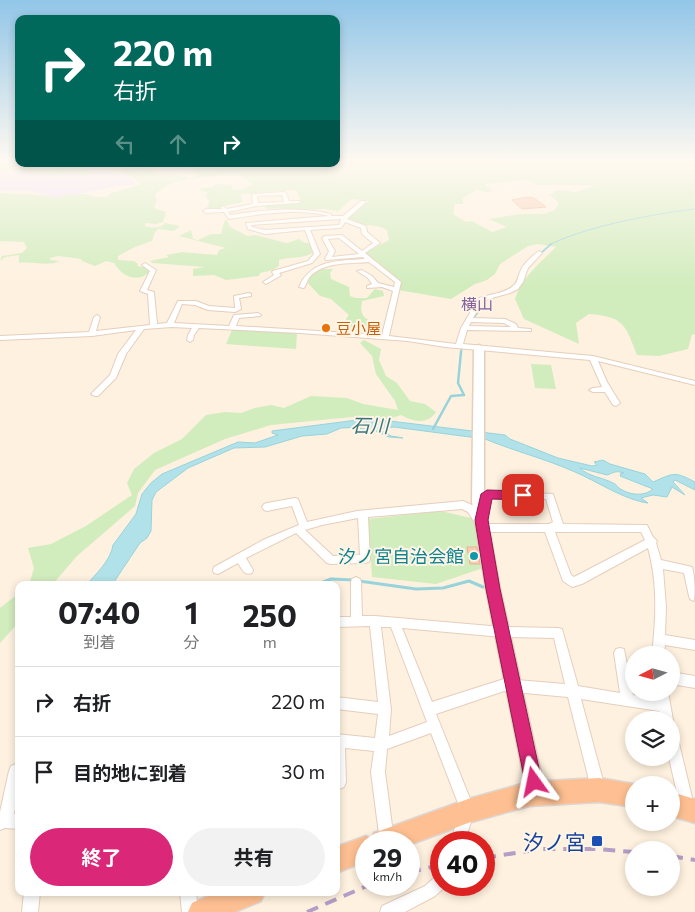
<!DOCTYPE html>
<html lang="ja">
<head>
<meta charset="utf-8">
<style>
  body { margin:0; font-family:Commissioner,"Noto Sans JP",sans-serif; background:#f2f2f2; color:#202124; height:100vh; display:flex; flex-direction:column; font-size:19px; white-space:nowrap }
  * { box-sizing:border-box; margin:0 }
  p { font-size:16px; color:#757577 }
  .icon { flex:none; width:28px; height:28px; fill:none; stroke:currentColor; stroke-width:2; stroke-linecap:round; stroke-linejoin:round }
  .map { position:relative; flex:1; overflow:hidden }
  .details { position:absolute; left:15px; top:581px; width:325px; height:315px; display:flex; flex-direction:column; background:#fff; border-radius:10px; box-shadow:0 2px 8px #0003 }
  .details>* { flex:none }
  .guide { position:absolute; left:15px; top:15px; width:325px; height:152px; border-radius:10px; box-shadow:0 2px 8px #0003; background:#00695c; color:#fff; overflow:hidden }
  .needle { width:32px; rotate:264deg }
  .buttons { position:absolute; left:625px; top:646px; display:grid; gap:10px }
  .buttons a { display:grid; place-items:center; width:55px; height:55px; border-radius:50%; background:#fff; box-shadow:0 2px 8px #0003; font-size:25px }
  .speed { position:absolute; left:355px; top:831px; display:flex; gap:10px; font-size:25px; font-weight:700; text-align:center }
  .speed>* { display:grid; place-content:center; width:65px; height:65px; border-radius:50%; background:#fff; box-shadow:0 2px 8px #0003; line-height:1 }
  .speed small { font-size:12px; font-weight:400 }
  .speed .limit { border:8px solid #d22; background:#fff; color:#111 }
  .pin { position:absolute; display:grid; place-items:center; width:42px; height:42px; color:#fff; margin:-21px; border-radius:10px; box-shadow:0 2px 8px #0006 }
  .me { position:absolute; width:55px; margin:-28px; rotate:348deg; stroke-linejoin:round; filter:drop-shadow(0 0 4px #0008) }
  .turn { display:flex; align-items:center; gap:18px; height:105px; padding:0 15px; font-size:22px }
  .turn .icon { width:65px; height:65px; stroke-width:2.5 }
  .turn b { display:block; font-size:35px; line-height:42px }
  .lanes { display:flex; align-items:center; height:48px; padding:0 15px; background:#0003; justify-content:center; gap:25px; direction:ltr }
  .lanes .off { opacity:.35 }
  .eta { display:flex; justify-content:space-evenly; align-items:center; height:85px; text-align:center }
  .eta b { font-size:30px; font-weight:700; line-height:35px }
  .primary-button { display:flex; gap:10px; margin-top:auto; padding:10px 15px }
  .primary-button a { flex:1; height:58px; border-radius:30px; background:#db2777; color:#fff; font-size:20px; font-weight:700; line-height:58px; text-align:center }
  .primary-button a+a { background:#f2f2f2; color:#202124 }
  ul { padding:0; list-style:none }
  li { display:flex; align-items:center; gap:15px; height:70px; padding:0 15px; border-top:1px solid #e0e0e0 }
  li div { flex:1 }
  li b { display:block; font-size:19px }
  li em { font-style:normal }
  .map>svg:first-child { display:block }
  .education { fill:#eedcfa }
  .green { fill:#d1ecbd; fill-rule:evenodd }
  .water { fill:#b2e2e9; stroke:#98d3db; fill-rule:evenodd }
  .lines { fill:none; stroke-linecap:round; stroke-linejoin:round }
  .stream-far3 { stroke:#98d3db; stroke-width:1 }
  .stream-far2 { stroke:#98d3db; stroke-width:2 }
  .stream-far1 { stroke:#98d3db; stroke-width:2.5 }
  .stream { stroke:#98d3db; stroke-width:3 }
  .building { fill:#f6cdb4; stroke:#eab293 }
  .minor-casing { stroke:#e5cebd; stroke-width:2 }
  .tertiary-casing { stroke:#e5cebd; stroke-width:3 }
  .trunk-casing { stroke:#ded6d2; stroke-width:3 }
  .minor { fill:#fff; fill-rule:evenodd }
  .tertiary { fill:#fff; fill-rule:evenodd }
  .trunk { fill:#fec092; fill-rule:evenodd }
  .rail { stroke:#b39ec7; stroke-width:4; stroke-dasharray:12 8; stroke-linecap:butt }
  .route { fill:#db2777; stroke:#8e194d }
  .food-dot { fill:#e8710a; stroke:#fff5e7; stroke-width:2 }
  .culture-dot { fill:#0f9aa8; stroke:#fff5e7; stroke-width:2 }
  .transit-dot { fill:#1a4fb4; stroke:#fff5e7; stroke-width:2 }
  .labels { text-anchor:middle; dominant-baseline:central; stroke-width:4; stroke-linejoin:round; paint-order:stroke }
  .far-food-label { font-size:15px; fill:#c56008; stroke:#fff5e7; text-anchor:start }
  .far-neighbourhood-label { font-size:16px; fill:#85609a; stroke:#fff5e7 }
  .culture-label { font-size:18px; fill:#0d838f; stroke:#fff5e7; text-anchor:end }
  .water-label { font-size:19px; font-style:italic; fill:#37747e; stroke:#fff5e7 }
  .near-transit-label { font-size:21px; fill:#164399; stroke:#fff5e7; text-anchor:end }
</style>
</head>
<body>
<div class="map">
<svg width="695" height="912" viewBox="0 0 695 912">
  <rect width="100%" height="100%" fill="#fef1df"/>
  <polygon class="education" points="9,170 51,175 90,172 116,173 127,175 137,185 117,186 57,199 31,191 0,191 0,171"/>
  <g class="green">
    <polygon points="0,161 7,161 19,165 31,166 37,170 59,168 93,172 87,175 67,174 51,175 10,170 0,171"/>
    <path d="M 336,161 L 695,161 L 695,335 L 692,334 L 688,349 L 659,356 L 637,355 C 625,324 624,317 589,314 L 576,323 L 579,344 L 524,319 L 515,299 C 522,277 541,262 556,247 L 538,244 L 528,246 L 500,264 L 495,274 L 487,280 L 475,284 L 451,299 L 398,290 L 401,281 L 365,253 L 389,240 L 387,230 C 376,222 358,229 347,218 L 369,201 L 352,199 L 338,211 L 325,209 L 283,211 L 281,208 L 266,209 L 265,206 L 302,203 L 296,190 L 241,194 L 242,202 L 220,207 L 220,210 L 206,210 L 210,200 L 206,198 L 207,192 L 200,191 L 201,188 L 212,187 L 216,184 L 232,185 L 232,189 L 240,190 L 253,185 L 241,176 L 230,174 L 188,180 L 197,175 L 194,167 L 186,165 L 336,164 ZM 521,180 L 529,180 L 538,185 L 596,185 L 576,192 L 557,190 L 550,195 L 559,203 L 555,210 L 544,214 L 520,214 L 489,219 L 507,227 L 492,232 L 472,221 L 466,222 L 453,214 L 455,204 L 463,204 L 463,198 L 476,190 L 487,192 L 492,191 L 485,184 Z"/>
    <path d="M 133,165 L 145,165 C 165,184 169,170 188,178 L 186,180 L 169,184 L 155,194 L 157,200 L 154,208 L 166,212 L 163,222 L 156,224 L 146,223 L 145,226 C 152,228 160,229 165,223 L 180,226 L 174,231 L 158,229 L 155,232 L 152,241 L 135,247 L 118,256 L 118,260 L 134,261 L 138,264 L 137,266 L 147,268 L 151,271 C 137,284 123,277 114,263 L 106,261 L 95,266 L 82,261 L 81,259 L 58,256 L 50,258 L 50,260 L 60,261 C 48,267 32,261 19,263 L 19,255 L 5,257 L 0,261 L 2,256 L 22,253 L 27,248 L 24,242 L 0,241 L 0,193 L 42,195 L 57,198 L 65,195 L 87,194 L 96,197 L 107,197 L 111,193 L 139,185 L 140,183 L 123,171 L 124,168 Z"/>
    <path d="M 227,219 C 228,230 240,230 247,236 L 255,235 L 287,243 L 299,239 L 305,243 L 311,243 L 315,251 C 305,260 290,256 279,260 L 279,266 L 273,270 L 260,273 L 259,276 L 226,280 L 214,275 L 193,276 L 193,269 L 205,267 L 152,263 L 150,261 L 169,257 L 166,255 L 182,252 L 217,255 L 219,250 L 226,248 L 179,236 L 191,230 L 193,239 L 198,240 L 211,234 L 221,234 L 224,222 Z"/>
    <path d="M 324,269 L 333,269 L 330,273 L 331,279 L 349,287 L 350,296 L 355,298 L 367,298 L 375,289 L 383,291 L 384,296 L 362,301 C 359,317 365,318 378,325 L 378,330 L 371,334 L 365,329 L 357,329 L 355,333 L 349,334 L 340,328 L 347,324 L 346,319 L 349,315 L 331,299 L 320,296 L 308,283 C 309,274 316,270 324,269 Z"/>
    <polygon points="232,330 297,333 296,349 226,344"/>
    <path d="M 364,340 L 381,349 L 379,360 L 386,376 L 397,383 L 410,401 L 425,404 L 436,412 C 427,425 413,422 401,415 L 389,419 L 352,417 L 271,425 L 225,439 L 155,470 L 138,493 L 135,506 L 77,556 L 52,585 L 29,585 L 34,568 L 28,548 L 51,544 L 86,526 L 132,495 L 127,483 L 134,469 L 154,453 L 182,439 L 206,415 L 225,412 L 241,413 L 255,408 L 271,405 L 284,408 L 311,396 L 347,398 L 363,404 L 398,410 L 395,401 L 376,374 L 372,356 L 360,343 Z"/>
    <polygon points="531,364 551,365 556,389 535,388"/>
    <polygon points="441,511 475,519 483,568 436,584 372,577 368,519"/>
    <polygon points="19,593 19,622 0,643 0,608"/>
  </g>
  <path class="water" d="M 357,420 L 390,421 L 505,435 L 510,439 L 558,458 L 592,466 L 597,465 L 594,462 L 603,460 L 610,464 L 645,474 L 653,482 C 674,473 674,471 695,482 L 695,490 L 675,480 L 673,482 L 685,495 L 672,487 L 667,497 L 653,495 L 641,498 L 648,503 L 642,502 C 618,496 598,482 575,472 C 546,459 514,451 485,439 L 394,427 L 379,429 L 391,436 L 403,438 L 389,437 L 375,431 L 360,429 L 362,427 L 341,428 L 327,434 L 302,436 L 265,447 L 234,448 L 188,468 L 156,492 L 152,500 L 151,531 L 147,538 L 140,543 L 112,585 L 86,585 C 96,574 111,560 113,545 L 136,514 L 142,494 L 151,483 L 162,474 L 238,442 L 255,443 L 278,435 L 272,433 L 272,431 ZM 580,468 L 607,475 C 614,473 615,470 624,473 L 621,473 L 620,476 L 653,489 C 644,497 629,495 619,488 C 615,485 618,485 613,483 C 602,477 589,477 580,468 Z"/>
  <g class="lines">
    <path class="stream-far3" d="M 549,245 C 587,226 653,214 695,209"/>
    <g class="stream-far2">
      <polyline points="540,254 551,244"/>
      <polyline points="472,320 478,312 477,305"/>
      <polyline points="461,353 462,345"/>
    </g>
    <polyline class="stream-far1" points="433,429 451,396 464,395 458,383 461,352"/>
    <g class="stream">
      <polyline points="359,581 416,589 443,588 469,581 483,587"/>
      <polyline points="272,584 274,585"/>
      <polyline points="316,585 331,579 354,580"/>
    </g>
  </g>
  <g class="building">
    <polygon points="527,197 534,198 546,207 522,209 512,200"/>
    <polygon points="467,547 477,547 480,564 470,564"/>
  </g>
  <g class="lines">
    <defs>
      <g id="minor">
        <path d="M 284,192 L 286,193 L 289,201 L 299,201 L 301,202 L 299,203 L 256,206 L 228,212 L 230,215 C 263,210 298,206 331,214 L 332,215 L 330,216 L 343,216 L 361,201 L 365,201 L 365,203 L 347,219 L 366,226 L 367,232 L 380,243 L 365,253 L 401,282 L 389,336 L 456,344 L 461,328 L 470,313 L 472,302 C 484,293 502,296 513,286 C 518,282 518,277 520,272 C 523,264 532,256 539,251 L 542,253 L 528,268 L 523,282 L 518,289 L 510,293 L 481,301 L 477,304 L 476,313 L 473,318 L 505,319 L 516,324 L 518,328 L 531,329 L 531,331 L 467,330 L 463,344 L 593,356 L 695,381 L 695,385 L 598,361 L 607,382 L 620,403 L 616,406 L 613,405 L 605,392 L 593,392 L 589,390 L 593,388 L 602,387 L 590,360 L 445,347 L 408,341 L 300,333 L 199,328 L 194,335 L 193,340 L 190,342 L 187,340 L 188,335 L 192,328 L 172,327 L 144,329 L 126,354 L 116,378 L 98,396 L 95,396 L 91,394 L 110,375 L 118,354 L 136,330 L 92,336 L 0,340 L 0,336 L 89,332 L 94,317 L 97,315 L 100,317 L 96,331 L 150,325 L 148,294 L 140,291 L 150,271 L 142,265 L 145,263 L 156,270 L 147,290 L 154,292 L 157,324 L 167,323 L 178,301 L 196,301 L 209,306 L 235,308 L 234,296 L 249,293 L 251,294 L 251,296 L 239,298 L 241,309 L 235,312 L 208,310 L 195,305 L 182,304 L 174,323 L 229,326 L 234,315 L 258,313 L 261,315 L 260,316 L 239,318 L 236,326 L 382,335 L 393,291 L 382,287 L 367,288 L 367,286 L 372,284 L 368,278 L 357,271 L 362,270 L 372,276 L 378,283 L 394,287 L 395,282 L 369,262 C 351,264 322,261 309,278 C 307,281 306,285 304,288 L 299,287 C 311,259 339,261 365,259 L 363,257 L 326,260 L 325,259 L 329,251 L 322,238 L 325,236 L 342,235 L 362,251 L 373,243 L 362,234 L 361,228 L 345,222 L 342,227 L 340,228 L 310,230 L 320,254 L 319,255 L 312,263 L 279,273 L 281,275 L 280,276 L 266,284 L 263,282 L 274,275 L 272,272 L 273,271 L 308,261 L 314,254 L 305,230 L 265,234 L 248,229 L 246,223 L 329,216 C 297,208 261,214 229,219 L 224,212 L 206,213 L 203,211 L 206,209 L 222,209 L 221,207 L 223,206 L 227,209 L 253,204 L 252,195 L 254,194 ZM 282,195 L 284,202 L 258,203 L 257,196 ZM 341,219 L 339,225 L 265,230 L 252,227 L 251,225 ZM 339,238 L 359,254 L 332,257 L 335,251 L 328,239 ZM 471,322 L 504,323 L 511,327 L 469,326 Z"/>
        <path d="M 487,491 L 553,494 L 563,524 L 647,525 L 653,537 L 657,541 L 656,543 L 661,560 L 688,566 L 692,567 C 695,577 695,591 694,601 L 690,599 L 689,596 L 684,573 L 663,569 L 666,607 L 665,635 L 695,640 L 695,650 L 665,645 L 664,655 L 652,655 C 656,619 658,583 648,548 L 582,584 L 572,587 L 563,581 L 545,532 L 483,532 L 480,531 L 468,512 L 462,509 L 368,517 L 370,559 L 369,562 L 365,563 L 331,564 L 327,563 L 296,533 L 246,558 L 253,570 L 252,573 C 244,576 242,569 238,563 L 218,574 L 214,573 L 213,570 L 214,567 L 265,539 L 299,525 L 292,506 L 267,511 L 264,510 L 262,507 L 264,504 L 267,503 L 295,498 L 298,499 L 307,522 L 357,511 L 463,501 L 474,506 L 478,513 L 482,494 L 484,492 ZM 491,498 L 546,499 L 553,522 L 549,524 L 486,524 L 484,522 L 487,519 ZM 358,518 L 360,555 L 333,556 L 305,530 L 322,525 ZM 555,532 L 641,532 L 645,540 L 574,577 L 571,575 Z"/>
        <path d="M 356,577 L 360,579 L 361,582 L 362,616 L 375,616 L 502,627 L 558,628 L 562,629 L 578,686 L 620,693 L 614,653 L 616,649 L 620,648 L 624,649 L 633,695 L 657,699 L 656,692 L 668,692 L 673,720 L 672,725 L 671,720 L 661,720 L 659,711 L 581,699 L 605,788 L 603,793 L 598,795 L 593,793 L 591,788 L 568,697 L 504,691 L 436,714 L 475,811 L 464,842 L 450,842 L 461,811 L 431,733 L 387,749 L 385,772 L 394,841 L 394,842 L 380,842 L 371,772 L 374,751 L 345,748 L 346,782 L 344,787 L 339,789 L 336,788 L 336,734 L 375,738 L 378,714 L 336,709 L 336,697 L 378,702 L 370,626 L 336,627 L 336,617 L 351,617 L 351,582 L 352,579 ZM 381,627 L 391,627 L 427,722 L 389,736 L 391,709 ZM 402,628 L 502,637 L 554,638 L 565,684 L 504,679 L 432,702 Z"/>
        <polygon points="671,672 695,676 695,688 671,684"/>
        <polygon points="671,733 676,734 678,739 694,806 692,811 687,813 682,811 680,806 669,758 671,758"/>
        <polygon points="16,764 19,765 19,790 14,814 19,815 19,829 5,828 0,830 0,812 9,771 11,766"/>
        <polygon points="441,873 441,885 447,885 435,896 405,912 380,912 382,906 425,886 436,876"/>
        <polygon points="24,892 40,892 38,912 22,912"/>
        <polygon points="180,892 196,892 198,912 182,912"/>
      </g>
      <polygon id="tertiary" points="479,345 484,348 484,502 500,589 545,793 542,799 536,802 530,799 527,793 486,589 472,502 474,348"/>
      <g id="trunk">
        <polygon points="599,778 639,785 634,785 634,807 599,802 529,806 468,823 409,845 409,842 366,842 366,861 336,873 336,847 366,836 372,839 374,833 468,799 529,782"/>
        <polygon points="671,792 695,799 695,823 671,816"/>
        <polygon points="217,892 265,892 261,901 235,912 188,912 192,903"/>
      </g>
    </defs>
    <use href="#minor" class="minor-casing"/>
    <use href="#tertiary" class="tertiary-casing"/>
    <use href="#trunk" class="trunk-casing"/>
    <use href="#minor" class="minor"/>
    <use href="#tertiary" class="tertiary"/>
    <use href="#trunk" class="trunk"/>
    <g class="rail">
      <polyline points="671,856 695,860"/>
      <polyline points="484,858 540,849 596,849 634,852"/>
      <polyline points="409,872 441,865"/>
      <polyline points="307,912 369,885"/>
    </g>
  </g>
  <linearGradient id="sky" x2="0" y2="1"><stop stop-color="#92c6e8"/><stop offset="0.56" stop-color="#fff9f1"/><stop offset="1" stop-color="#fff9f1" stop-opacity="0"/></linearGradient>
  <rect width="695" height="288" fill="url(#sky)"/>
  <polygon class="route" points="487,490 523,491 529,495 523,500 492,499 488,520 500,589 542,782 540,789 534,791 527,789 525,782 486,589 475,520 481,494"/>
  <circle class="food-dot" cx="326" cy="328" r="5"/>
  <circle class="culture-dot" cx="474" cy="556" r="5"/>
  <rect class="transit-dot" x="591" y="835" width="12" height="12" rx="2.5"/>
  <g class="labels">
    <g class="far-food-label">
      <text x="336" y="328">豆小屋</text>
    </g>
    <g class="far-neighbourhood-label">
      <text x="477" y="303">横山</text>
    </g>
    <g class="culture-label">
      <text x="464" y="556">汐ノ宮自治会館</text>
    </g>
    <g class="water-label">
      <text transform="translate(370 425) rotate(1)">石川</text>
    </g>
    <g class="near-transit-label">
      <text x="586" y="841">汐ノ宮</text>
    </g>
  </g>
</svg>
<div class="buttons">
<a><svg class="needle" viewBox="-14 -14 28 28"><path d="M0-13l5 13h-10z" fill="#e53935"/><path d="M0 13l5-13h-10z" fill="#757577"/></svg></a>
<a><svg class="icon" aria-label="layers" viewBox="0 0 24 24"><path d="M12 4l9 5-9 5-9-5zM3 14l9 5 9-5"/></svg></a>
<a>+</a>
<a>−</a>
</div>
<div class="speed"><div>29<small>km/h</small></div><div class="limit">40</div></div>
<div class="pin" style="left:523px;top:495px;background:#d93025"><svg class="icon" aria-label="arrive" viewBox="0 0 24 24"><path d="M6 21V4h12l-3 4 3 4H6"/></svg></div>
<svg class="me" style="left:534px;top:782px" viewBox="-20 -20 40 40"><path d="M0-17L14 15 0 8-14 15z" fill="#db2777" stroke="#fff" stroke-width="4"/></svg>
<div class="guide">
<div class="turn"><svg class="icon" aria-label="right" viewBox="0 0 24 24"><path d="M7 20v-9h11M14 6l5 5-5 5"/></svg><div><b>220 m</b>右折</div></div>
<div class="lanes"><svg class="icon off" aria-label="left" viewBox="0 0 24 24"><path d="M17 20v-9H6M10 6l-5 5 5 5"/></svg><svg class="icon off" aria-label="ahead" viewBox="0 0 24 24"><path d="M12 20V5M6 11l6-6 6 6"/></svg><svg class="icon" aria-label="right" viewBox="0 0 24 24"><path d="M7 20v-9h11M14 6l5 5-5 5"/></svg></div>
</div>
<section class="details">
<div class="eta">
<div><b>07:40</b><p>到着</p></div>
<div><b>1</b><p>分</p></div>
<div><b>250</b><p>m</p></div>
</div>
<ul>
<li><svg class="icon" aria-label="right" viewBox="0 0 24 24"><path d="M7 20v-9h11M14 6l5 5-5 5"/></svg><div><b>右折</b></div><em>220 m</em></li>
<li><svg class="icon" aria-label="arrive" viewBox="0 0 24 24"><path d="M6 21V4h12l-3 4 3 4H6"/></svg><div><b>目的地に到着</b></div><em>30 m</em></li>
</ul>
<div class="primary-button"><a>終了</a><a>共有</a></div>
</section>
</div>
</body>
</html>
